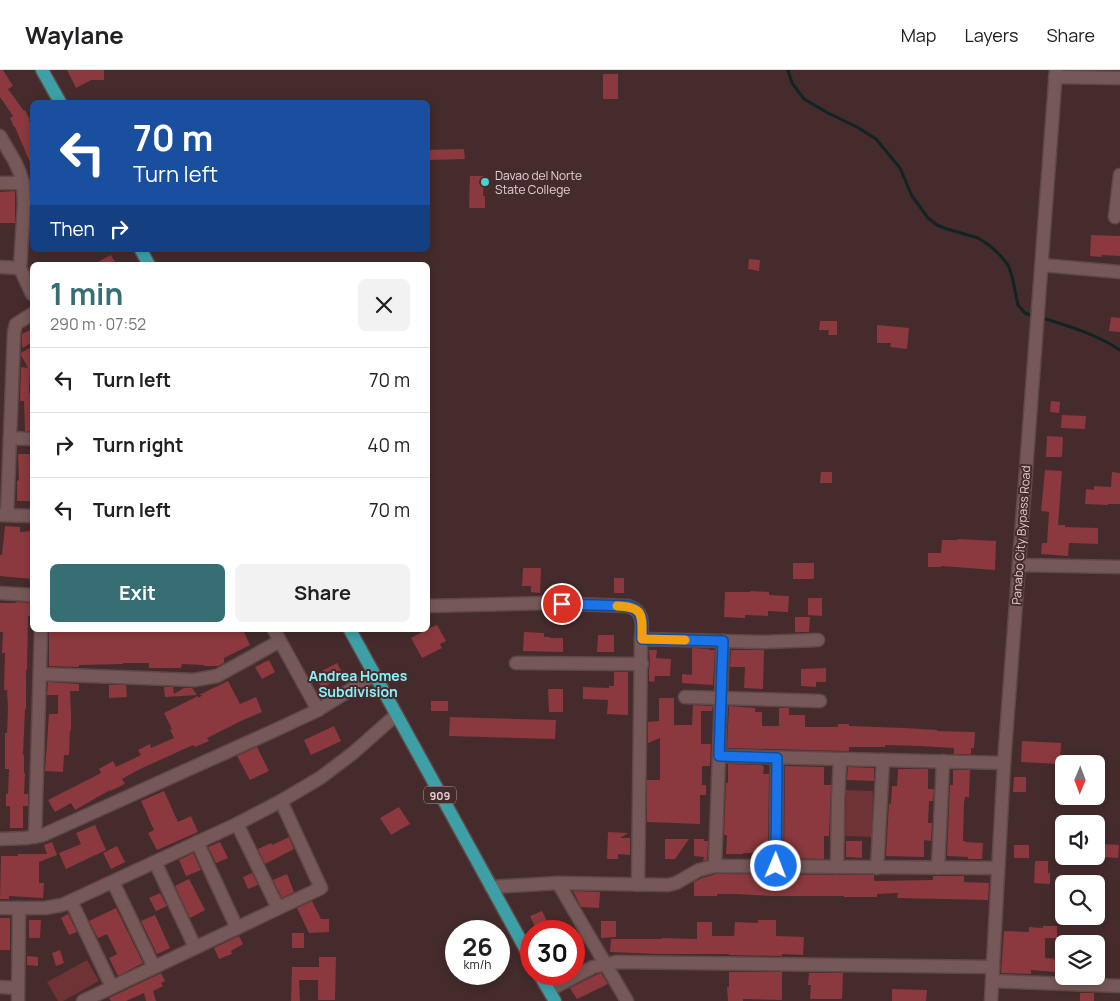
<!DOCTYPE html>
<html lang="en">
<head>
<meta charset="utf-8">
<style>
  body { margin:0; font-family:Manrope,sans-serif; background:#f2f2f2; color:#202124; height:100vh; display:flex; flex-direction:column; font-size:19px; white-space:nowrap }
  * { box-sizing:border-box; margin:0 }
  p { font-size:16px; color:#757577 }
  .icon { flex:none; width:28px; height:28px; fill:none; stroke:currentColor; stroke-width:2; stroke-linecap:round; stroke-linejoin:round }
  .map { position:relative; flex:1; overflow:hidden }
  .panel { position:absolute; left:30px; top:192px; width:400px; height:370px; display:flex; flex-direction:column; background:#fff; border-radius:8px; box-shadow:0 2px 8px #0003 }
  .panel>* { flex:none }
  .top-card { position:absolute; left:30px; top:30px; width:400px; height:152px; border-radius:8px; box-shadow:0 2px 8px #0003; background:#1a4fa0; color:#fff; overflow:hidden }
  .needle { width:32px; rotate:181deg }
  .controls { position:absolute; left:1055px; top:685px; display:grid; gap:10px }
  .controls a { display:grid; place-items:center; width:50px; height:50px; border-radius:8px; background:#fff; box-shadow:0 2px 8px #0003; font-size:25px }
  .speed { position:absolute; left:445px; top:850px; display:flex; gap:10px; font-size:25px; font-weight:700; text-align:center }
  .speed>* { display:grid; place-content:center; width:65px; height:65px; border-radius:50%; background:#fff; box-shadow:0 2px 8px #0003; line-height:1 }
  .speed small { font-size:12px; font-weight:400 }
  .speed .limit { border:8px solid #d22; background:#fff; color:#111 }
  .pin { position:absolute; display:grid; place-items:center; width:42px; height:42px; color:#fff; margin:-21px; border:2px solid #fff; border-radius:50%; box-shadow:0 1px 5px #0007 }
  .me { position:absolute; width:55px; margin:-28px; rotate:1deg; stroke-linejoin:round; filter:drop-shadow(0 0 4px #0008) }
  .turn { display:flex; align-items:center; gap:18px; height:105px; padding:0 20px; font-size:22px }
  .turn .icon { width:65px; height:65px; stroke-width:2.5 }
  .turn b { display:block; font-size:35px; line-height:42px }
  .then { display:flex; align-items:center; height:48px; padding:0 20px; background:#0003; gap:10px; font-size:19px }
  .round { display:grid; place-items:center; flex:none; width:52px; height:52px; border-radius:8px; background:#f2f2f2 }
  .headline { display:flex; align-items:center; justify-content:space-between; height:85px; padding:0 20px }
  h1 { font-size:30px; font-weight:700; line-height:38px; color:#366e74 }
  .action { display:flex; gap:10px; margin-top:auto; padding:10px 20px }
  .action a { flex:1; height:58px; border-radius:8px; background:#366e74; color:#fff; font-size:20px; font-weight:700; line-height:58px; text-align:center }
  .action a+a { background:#f2f2f2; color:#202124 }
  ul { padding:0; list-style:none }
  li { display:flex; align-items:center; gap:15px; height:65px; padding:0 20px; border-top:1px solid #e0e0e0 }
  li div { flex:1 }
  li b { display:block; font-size:19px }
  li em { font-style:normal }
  header { display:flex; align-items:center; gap:30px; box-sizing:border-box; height:70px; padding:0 25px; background:#fff; border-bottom:1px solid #e0e0e0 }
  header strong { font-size:24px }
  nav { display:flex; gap:28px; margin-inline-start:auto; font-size:18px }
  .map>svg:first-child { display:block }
  .pitch { fill:#6f3235 }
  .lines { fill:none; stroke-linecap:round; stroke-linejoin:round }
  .stream { stroke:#122324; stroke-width:3 }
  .building { fill:#8b393e }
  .minor-casing { stroke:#5f4848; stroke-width:15 }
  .secondary-casing { stroke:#5f4848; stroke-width:15 }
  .primary-casing { stroke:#5f4848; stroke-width:15 }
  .minor { stroke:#765858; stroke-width:12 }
  .secondary { stroke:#765858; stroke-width:12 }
  .primary { stroke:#3da0a7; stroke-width:12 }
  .route-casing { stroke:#114b97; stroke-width:12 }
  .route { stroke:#1a73e8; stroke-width:9 }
  .slow { stroke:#f59e0b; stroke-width:9 }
  .poi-dot { fill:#52ccd5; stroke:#452b2b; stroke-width:2 }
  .labels { text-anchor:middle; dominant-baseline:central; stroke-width:4; stroke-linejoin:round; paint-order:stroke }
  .shield { fill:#452b2b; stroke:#b49f9f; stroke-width:1 }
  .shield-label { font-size:11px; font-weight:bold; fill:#e3d1d1 }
  .poi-label { font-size:12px; fill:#e3d1d1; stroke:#452b2b; text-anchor:start }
  .street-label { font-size:12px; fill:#e3d1d1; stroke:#452b2b }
  .neighbourhood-label { font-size:14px; font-weight:bold; fill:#88f3fc; stroke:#452b2b }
</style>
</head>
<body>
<header>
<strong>Waylane</strong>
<nav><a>Map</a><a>Layers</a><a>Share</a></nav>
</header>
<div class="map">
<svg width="1120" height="931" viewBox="0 0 1120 931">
  <rect width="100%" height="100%" fill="#452b2b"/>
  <g class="pitch">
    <polygon points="846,720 873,721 872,767 845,766"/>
    <polygon points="87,890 99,911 63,931 58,931 47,912"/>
  </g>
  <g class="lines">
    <g class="stream">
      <polyline points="788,0 792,13 804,29 828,43 857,57 876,69 900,98 912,126 928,148 937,155 947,159 978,168 989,175 1000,185 1008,195 1012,206 1018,235 1025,243 1033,246"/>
      <path d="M 1046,249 C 1072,257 1097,265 1120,280"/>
    </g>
  </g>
  <g class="building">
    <polygon points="0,0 3,0 13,16 8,19 24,41 25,40 30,50 29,50 32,59 32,97 15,57 14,57 10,48 13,46 0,27"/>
    <polygon points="67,0 104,0 104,10 91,10 76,18"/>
    <rect x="603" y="4" width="15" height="25"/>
    <polygon points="464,79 465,89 428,90 428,80"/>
    <polygon points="470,106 484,106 483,126 485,126 485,138 469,138"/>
    <polygon points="15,121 15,153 0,153 0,122"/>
    <polygon points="1091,165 1120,166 1120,186 1102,185 1102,187 1090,186"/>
    <polygon points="111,185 117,195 92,195"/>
    <polygon points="749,189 760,190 759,201 748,199"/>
    <polygon points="1111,247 1120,248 1120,262 1109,261"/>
    <polygon points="820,251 837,251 837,265 828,265 829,260 819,260"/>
    <polygon points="877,255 909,258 907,279 890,277 891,273 877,273"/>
    <polygon points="32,259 32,272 23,278 22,275 22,264"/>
    <polygon points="29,278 32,284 32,305 30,301 29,323 32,323 32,361 25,361 24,331 20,331 21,297 28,298 21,285 21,283"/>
    <polygon points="1051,331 1060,332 1059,343 1050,342"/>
    <polygon points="1062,345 1086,346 1085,359 1061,358"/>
    <polygon points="1047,366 1063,367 1062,387 1046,387"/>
    <polygon points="18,384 32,384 32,431 17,431 17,411 19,410"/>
    <polygon points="1045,400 1062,401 1058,455 1065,455 1065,457 1098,458 1098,474 1069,473 1068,486 1041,484 1042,473 1047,473 1049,442 1041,441"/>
    <polygon points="821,402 832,402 832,413 820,413"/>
    <polygon points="1112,402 1120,403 1120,434 1108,434 1108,435 1085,434 1086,419 1094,420 1094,416 1111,417"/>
    <polygon points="5,456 20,457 20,462 32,461 32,509 0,506 0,485 2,485"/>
    <polygon points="958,469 996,471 995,500 941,496 941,497 928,497 928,483 941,483 942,470 958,470"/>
    <rect x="793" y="493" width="21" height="16"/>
    <polygon points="523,498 541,498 540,523 531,522 531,516 522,516"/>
    <rect x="614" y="508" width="10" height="15"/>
    <polygon points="751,521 769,522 769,525 789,526 788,542 768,541 768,546 745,545 745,548 724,547 725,522 750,522"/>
    <polygon points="808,528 822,528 822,546 808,545"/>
    <polygon points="16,532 32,533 32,546 28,546 27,600 26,600 26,639 25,639 23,685 24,685 24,703 25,703 24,724 28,724 28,736 23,736 23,758 10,758 10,736 6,736 6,724 8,724 9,699 5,699 5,663 7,663 8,639 7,620 4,620 5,583 2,583 3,562 0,562 0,533 16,533"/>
    <polygon points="795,547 810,547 809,562 795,562"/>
    <polygon points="437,555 446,571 440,574 442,578 422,588 411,568 430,558"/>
    <polygon points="49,560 243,560 250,575 224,588 224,593 218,596 204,596 204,595 182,594 181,598 149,598 149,593 123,593 123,594 79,595 79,597 49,596"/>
    <polygon points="524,562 544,563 544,567 550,567 550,568 563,568 563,582 523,581"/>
    <polygon points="598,565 614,565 614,582 597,582"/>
    <polygon points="692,578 709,579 709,580 715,580 713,615 682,613 682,604 692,605"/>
    <polygon points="649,580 657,580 656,588 671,589 670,606 655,606 654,612 649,611 649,598 650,595"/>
    <polygon points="731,580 764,580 763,619 744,618 745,597 730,597"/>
    <polygon points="269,590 275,602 262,609 255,597"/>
    <polygon points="337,593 344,606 322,618 314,605"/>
    <polygon points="826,598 826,612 816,612 816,617 801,616 801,599"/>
    <polygon points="614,602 628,602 628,645 607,644 608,630 583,629 583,617 609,618 609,616 614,616"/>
    <polygon points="228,611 240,634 256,627 262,642 243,650 207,668 209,671 195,677 193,675 138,700 122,709 125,714 110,721 110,720 75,740 71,733 55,742 48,730 101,703 99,699 113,691 116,697 141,685 138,680 150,674 151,678 174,668 170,660 172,659 164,643 198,626 198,628 203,625 199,625"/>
    <polygon points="48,612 79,614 79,621 70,621 71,645 71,660 70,660 69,685 64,685 63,702 45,701 49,644 58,644 58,625 47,625"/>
    <polygon points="109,615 126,615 127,627 109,628"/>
    <polygon points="164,617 173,617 174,624 184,618 192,618 197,625 165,627"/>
    <polygon points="548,619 563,619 563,642 549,642"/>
    <polygon points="659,628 674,628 674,655 692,655 693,635 713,636 712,641 701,641 701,674 711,674 710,696 702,696 702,715 706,715 706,725 700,725 700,754 647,752 647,710 660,710 660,668 648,673 648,652 659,651"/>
    <rect x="431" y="631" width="17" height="10"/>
    <polygon points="729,636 755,638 755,642 762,642 762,656 779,656 779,638 789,638 789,645 805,645 805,657 838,657 838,654 849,654 849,656 905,658 937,660 937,661 975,662 974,678 971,678 971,684 954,684 954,678 919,676 885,675 885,677 849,677 849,681 727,678"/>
    <polygon points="450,647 556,650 555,669 449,666"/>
    <polygon points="334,656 341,671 311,685 304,670"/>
    <polygon points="1022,671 1061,673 1060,694 1021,692"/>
    <polygon points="257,677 269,701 250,710 237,686"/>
    <polygon points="728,694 762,695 764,697 763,704 769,704 768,783 743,783 743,784 726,784 727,765 724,765 726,713 728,713"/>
    <polygon points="785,696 824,697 824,715 831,715 829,766 824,766 824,789 784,788"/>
    <polygon points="848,697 874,698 874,711 847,710"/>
    <polygon points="898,699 928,699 928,719 934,719 933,731 929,731 928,753 932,753 931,771 924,770 924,787 886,786 889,733 891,734 892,716 897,716"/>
    <polygon points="953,700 970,700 969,727 965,727 964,732 963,771 965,771 965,772 983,773 982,789 968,789 968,787 947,786 950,715 953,715"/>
    <polygon points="1014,707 1026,707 1026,722 1013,722"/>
    <polygon points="164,721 178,752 191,746 198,762 157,780 148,763 154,760 141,731"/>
    <polygon points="399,737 410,754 391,765 380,748"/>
    <polygon points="95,755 106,780 66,799 59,783 81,774 76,763"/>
    <polygon points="608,762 628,763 620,768 630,768 630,785 618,784 618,789 607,789"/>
    <polygon points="289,767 294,779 265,794 258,779 271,773 272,775"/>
    <polygon points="665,769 689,769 675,789 665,789"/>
    <polygon points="694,769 704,769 704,771 708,771 707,790 703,791 704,787 694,786"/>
    <polygon points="846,771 862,771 862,788 846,787"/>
    <polygon points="52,772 57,785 39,792 39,813 44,813 43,828 9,826 9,829 0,829 1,786 18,786 18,784 47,784 44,775"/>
    <polygon points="220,772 228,788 216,793 208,777"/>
    <polygon points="1103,774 1119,775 1118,788 1103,787"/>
    <rect x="1014" y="775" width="15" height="13"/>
    <polygon points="117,776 125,792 111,799 103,783"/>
    <polygon points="193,783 201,800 186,806 179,790"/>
    <polygon points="1035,791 1048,791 1048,803 1050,803 1050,814 1034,813"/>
    <polygon points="252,803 258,815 248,819 243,807"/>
    <polygon points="287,804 294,822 282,828 273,810"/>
    <polygon points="716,804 874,805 874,811 877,811 933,810 933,806 964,806 964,812 989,813 988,830 897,828 898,823 877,824 877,827 844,827 844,826 771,826 735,824 717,824 717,826 694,826 694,812 702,808"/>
    <polygon points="189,809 205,840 190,848 175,816"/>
    <polygon points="573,821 600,822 599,838 581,837"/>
    <polygon points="160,823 167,836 156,841 149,828"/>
    <polygon points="312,831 321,849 329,849 329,862 309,863 297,838"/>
    <polygon points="116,838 143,893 118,906 109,888 117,884 107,864 98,868 89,851"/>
    <polygon points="542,841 547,851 550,850 555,861 537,861 530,846"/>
    <polygon points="68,844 77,862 69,865 61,848"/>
    <polygon points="155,845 170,878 157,884 141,851"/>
    <rect x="0" y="848" width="10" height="32"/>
    <polygon points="29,850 41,850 40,868 29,868"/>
    <polygon points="758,850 776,850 776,866 804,867 803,885 782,884 782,886 729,885 729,884 656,884 610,882 611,869 662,869 662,868 697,869 697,852 712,852 712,866 734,866 735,852 758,853"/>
    <polygon points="601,851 616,851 616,867 601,868"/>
    <polygon points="1043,856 1057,856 1057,868 1045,868 1045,888 1057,889 1056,902 1031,900 1031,904 1001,903 1004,861 1029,862 1029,857 1043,858"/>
    <rect x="292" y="863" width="12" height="15"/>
    <polygon points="239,866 243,874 231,881 232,884 219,889 214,878"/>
    <polygon points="60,880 64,893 56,896 52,883"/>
    <polygon points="27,886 38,887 38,896 27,895"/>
    <polygon points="319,887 336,887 335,930 318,930 318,910 299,910 300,931 291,931 292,897 319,897"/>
    <polygon points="729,902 782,902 782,930 743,929 743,931 728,931 727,917 729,917"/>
    <polygon points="161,903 165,911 161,913 163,916 153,921 156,931 146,931 144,923 126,931 111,931 109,928"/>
    <polygon points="601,903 608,914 577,929 570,918 596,905"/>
    <polygon points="809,903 843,903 842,929 810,929 811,915 808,915"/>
    <polygon points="892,919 927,920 926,931 892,931"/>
    <rect x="1080" y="923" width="14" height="8"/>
  </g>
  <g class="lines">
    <defs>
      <g id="minor">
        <polyline points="1055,7 1120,8"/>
        <polyline points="0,66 14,90 20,103 23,113 24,134 20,198 32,224"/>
        <polyline points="0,113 23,113"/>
        <polyline points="1115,147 1120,105"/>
        <polyline points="1042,195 1120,202"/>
        <polyline points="0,197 20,198"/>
        <polyline points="10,368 32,369"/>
        <polyline points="0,445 32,446"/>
        <polyline points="7,445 14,262 16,254 32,244"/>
        <polyline points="1019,495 1120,497"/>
        <polyline points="0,523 32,525"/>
        <path d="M 428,536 L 546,533 L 628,536 C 645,541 642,555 641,569 L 763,572 L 818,570"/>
        <polyline points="274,560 318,640"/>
        <polyline points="516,593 642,594"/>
        <polyline points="40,604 194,610 217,606 280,571"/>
        <polyline points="685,627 820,631"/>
        <polyline points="719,686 1004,693"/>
        <polyline points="237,754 278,838"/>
        <polyline points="35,767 41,560"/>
        <polyline points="0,769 26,768 43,765 282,657 318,640 374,605"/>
        <polyline points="197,772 237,858"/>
        <polyline points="155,792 195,877"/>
        <polyline points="715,796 723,571"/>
        <polyline points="776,796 777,688"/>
        <polyline points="837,797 838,730 840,689"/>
        <polyline points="877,798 883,690"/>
        <polyline points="938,798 943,691"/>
        <polyline points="113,812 154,897"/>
        <polyline points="558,813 627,931"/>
        <polyline points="638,815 641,569"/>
        <polyline points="491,817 558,813 668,815 676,813 699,800 715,796 998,798"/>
        <polyline points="71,831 112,917"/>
        <polyline points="0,838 45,838 62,835 237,754 281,731 320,708 353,683 396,645"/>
        <polyline points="992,911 1120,916"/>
        <polyline points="0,917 18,918"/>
        <polyline points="549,920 593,897 616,892 993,897"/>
        <polyline points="18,931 19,838"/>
        <polyline points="83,931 321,818 281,731"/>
      </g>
      <polyline id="secondary" points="991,931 1004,693 1056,0"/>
      <g id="primary">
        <polyline points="42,0 60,32"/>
        <polyline points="141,180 149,195"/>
        <polyline points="350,560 531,889"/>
        <polyline points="539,904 555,931"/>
      </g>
    </defs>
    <use href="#minor" class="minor-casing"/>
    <use href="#secondary" class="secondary-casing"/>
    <use href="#primary" class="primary-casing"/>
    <use href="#minor" class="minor"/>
    <use href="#secondary" class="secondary"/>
    <use href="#primary" class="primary"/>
  </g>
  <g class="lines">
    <defs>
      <path id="route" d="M 562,534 L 628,536 C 645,541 642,555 642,569 L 723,571 L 719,686 L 777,688 L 776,796"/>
    </defs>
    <use href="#route" class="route-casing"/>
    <use href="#route" class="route"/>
    <path class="slow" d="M 617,536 C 645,537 642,545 642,569 L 685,570"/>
  </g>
  <circle class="poi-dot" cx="485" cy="112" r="5"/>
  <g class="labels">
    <rect class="shield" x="424" y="716.5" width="32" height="17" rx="4"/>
    <g class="shield-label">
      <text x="440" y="725">909</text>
    </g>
    <g class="poi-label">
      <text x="495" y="105">Davao del Norte<tspan x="495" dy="14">State College</tspan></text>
    </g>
    <g class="street-label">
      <text transform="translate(1021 465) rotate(-86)">Panabo City Bypass Road</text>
    </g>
    <g class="neighbourhood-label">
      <text x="358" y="605">Andrea Homes<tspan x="358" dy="16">Subdivision</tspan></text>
    </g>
  </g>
</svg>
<div class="controls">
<a><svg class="needle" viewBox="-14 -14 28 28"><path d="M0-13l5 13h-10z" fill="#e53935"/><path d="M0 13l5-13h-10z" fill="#757577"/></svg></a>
<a><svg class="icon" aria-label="sound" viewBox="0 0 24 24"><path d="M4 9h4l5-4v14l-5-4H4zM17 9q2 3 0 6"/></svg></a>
<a><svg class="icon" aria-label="search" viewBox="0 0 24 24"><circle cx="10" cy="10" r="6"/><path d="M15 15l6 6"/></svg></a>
<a><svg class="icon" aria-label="layers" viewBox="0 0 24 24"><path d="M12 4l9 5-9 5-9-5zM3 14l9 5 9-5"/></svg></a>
</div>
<div class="speed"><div>26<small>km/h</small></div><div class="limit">30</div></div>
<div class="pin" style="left:562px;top:534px;background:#d93025"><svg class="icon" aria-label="arrive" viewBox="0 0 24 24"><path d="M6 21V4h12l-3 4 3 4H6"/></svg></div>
<svg class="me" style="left:776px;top:796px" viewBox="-20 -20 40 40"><circle r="17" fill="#1a73e8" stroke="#fff" stroke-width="3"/><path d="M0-11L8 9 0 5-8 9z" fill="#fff"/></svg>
<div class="top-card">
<div class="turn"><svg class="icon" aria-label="left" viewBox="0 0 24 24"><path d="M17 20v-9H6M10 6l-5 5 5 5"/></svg><div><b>70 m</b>Turn left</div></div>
<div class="then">Then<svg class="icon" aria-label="right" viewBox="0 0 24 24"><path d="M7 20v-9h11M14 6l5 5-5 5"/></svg></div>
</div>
<section class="panel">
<div class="headline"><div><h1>1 min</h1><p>290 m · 07:52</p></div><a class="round"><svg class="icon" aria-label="close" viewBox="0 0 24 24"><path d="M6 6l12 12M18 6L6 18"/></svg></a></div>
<ul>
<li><svg class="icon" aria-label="left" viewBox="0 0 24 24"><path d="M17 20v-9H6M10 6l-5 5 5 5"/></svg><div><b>Turn left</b></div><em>70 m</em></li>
<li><svg class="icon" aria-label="right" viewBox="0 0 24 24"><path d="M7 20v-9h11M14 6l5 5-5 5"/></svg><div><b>Turn right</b></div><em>40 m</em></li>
<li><svg class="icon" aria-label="left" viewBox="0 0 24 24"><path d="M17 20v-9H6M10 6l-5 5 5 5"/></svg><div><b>Turn left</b></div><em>70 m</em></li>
</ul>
<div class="action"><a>Exit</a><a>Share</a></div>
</section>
</div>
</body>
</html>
